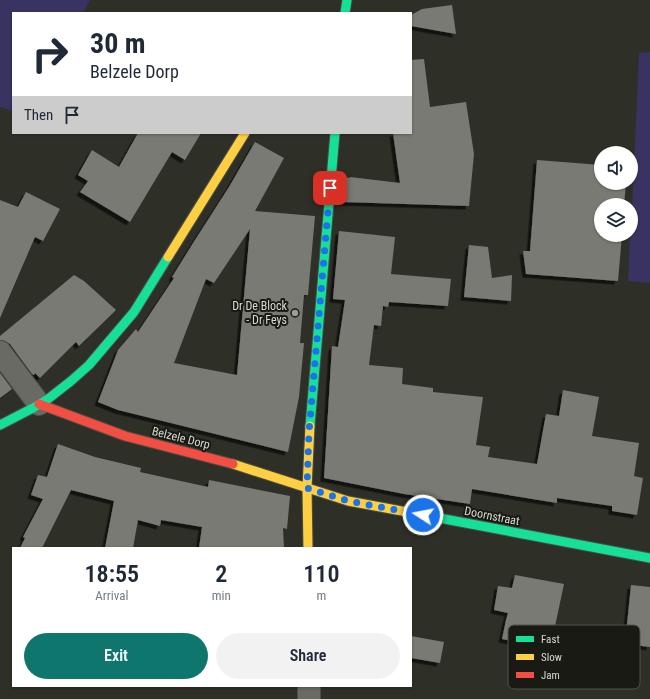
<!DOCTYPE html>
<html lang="en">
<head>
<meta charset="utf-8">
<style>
  body { margin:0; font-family:"Roboto Condensed",sans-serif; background:#f2f2f3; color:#1f2937; height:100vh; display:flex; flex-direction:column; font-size:15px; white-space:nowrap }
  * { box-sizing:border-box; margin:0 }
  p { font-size:13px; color:#747a83 }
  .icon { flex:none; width:22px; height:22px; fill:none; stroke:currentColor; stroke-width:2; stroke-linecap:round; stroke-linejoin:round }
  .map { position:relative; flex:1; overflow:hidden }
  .drawer { position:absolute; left:12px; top:547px; width:400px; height:140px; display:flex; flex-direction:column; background:#fff; border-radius:0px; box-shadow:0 1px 3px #0004 }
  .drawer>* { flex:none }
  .top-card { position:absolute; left:12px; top:12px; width:400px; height:122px; border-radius:0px; box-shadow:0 1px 3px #0004; background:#fff; color:#1f2937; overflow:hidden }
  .controls { position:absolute; left:594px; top:146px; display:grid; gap:8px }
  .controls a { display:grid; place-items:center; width:44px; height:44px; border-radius:50%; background:#fff; box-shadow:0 1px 3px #0004; font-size:20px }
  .pin { position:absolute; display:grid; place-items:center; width:34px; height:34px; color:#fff; margin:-17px; border-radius:8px; box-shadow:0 2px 6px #0006 }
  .me { position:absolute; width:44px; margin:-22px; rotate:281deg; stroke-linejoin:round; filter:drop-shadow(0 0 3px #0008) }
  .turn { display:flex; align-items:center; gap:14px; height:84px; padding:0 12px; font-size:18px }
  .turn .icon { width:52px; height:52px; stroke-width:2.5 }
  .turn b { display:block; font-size:28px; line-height:34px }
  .then { display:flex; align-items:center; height:38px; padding:0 12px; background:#0003; gap:8px; font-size:15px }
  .eta { display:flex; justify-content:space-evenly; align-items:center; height:68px; text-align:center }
  .eta b { font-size:24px; font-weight:600; line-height:28px }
  .action { display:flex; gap:8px; margin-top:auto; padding:8px 12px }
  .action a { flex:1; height:46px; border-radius:24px; background:#0f766e; color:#fff; font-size:16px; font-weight:600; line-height:46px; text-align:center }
  .action a+a { background:#f2f2f3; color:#1f2937 }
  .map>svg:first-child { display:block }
  .green { fill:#383360 }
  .building { fill:#787a73; fill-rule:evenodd; filter:url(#shadow) }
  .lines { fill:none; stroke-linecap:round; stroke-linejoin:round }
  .street-casing { stroke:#4c4e47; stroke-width:24 }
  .fast-casing { stroke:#4c4e47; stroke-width:11 }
  .slow-casing { stroke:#4c4e47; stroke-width:11 }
  .jam-casing { stroke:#4c4e47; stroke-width:11 }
  .street { stroke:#696a64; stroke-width:22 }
  .fast { stroke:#16e098; stroke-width:9 }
  .slow { stroke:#ffcf43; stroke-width:9 }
  .jam { stroke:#f24e42; stroke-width:9 }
  .route { stroke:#1a73e8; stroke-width:7; stroke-dasharray:0 12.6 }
  .poi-dot { fill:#9c9e95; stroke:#191a13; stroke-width:1.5 }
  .labels { text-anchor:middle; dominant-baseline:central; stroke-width:4; stroke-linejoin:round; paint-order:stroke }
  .poi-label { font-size:12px; fill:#d8dad0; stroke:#191a13; text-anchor:end }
  .street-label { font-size:12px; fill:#d8dad0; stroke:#191a13 }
  .key { fill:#191a13; stroke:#52544c; stroke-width:1 }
  .key-label { font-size:11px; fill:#d8dad0 }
</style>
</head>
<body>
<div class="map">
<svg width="650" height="699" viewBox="0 0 650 699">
  <defs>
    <filter id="shadow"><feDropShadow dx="-3.5" dy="3.5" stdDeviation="0" flood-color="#0009"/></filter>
  </defs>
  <rect width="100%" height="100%" fill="#2e3028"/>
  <g class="green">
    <polygon points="0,0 90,0 83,13 13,13 13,111 0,107"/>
    <polygon points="650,52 650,283 628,281 630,235 631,235 639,53"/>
  </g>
  <g class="building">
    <polygon points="452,5 456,34 411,26 411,15 422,9"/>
    <polygon points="424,59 430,107 466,102 474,154 469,206 342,202 344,177 350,178 350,177 400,183 393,133 411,133 411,60"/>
    <polygon points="138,133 201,133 185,160 172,152 130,222 80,192 88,181 78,175 92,150 119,167"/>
    <path d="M 255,142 L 284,158 L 255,211 L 315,216 L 308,295 L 304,295 L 300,343 L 304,343 L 299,397 L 288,452 L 118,410 L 98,402 L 118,350 L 136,329 L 138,332 L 174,278 L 172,277 L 195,240 L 229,187 ZM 250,229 L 237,375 L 174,363 L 206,279 L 214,283 Z"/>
    <polygon points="537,160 601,165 601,183 626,183 624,205 601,205 601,235 622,235 618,281 526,274 523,251 530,251"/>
    <polygon points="26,192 60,209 43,241 35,237 0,318 0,200 18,207"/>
    <polygon points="339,231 395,237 391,274 451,279 448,306 389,302 388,307 383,306 381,326 374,325 369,365 403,368 402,384 433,388 433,392 483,397 476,445 490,447 488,457 537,464 546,414 559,416 563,390 599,397 592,436 639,443 634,476 643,478 637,515 612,511 612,506 557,498 557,503 472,489 470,504 404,494 324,478 332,346 338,347 345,300 333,299"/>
    <polygon points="469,245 488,247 492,278 512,275 511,301 464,297"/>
    <polygon points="74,275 84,281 116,310 79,346 76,342 40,378 35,373 34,375 32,374 10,344 5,341 0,340 0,336"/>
    <polygon points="0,373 12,389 0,398"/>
    <polygon points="58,444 95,457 141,468 140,472 208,487 209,480 290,496 287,529 283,528 284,548 199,548 202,527 161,520 160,526 138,520 133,548 105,548 114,501 71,490 42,548 20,548 25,538 23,537 43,499 31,495 38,475 47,477"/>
    <polygon points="515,575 564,584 554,631 536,627 532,645 502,639 506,620 508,613 494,610 498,586 512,588"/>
    <polygon points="631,585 650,587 650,647 625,644"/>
    <polygon points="411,636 444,642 440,663 411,658"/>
  </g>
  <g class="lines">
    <defs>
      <g id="street">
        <polyline points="0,352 39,404"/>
        <polyline points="309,686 309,699"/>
      </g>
      <g id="fast">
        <polyline points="345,13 347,0"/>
        <polyline points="0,425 33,408 48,399 71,381 89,365 134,312 168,257"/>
        <polyline points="310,426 335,133"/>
        <polyline points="418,514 650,558"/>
      </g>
      <g id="slow">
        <polyline points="168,257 245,133"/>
        <polyline points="233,464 348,501 418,514"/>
        <polyline points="308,548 307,488 310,426"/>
      </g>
      <polyline id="jam" points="39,404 125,436 233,464"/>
    </defs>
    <use href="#street" class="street-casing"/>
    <use href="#fast" class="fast-casing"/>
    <use href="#slow" class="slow-casing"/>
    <use href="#jam" class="jam-casing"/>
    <use href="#street" class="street"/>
    <use href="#fast" class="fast"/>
    <use href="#slow" class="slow"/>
    <use href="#jam" class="jam"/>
  </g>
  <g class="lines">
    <polyline class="route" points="330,188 309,432 307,488 348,501 423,515"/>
  </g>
  <circle class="poi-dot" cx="295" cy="313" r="4"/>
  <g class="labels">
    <g class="poi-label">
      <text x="287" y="306">Dr De Block<tspan x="287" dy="14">- Dr Feys</tspan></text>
    </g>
    <g class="street-label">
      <text transform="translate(181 438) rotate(14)">Belzele Dorp</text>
      <text transform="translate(492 516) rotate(11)">Doornstraat</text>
    </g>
  </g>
  <rect x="508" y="625" width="132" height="64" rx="6" class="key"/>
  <rect x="516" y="636" width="18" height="6" fill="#16e098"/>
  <rect x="516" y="654" width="18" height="6" fill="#ffcf43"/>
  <rect x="516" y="672" width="18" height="6" fill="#f24e42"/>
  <g class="key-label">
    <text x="541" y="643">Fast</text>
    <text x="541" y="661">Slow</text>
    <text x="541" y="679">Jam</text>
  </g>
</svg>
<div class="controls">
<a><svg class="icon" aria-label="sound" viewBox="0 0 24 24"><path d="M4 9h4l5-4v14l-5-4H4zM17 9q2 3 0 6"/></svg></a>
<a><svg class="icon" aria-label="layers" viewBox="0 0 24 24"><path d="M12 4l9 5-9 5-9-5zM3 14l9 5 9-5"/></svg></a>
</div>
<div class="pin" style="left:330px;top:188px;background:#d93025"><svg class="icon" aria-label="arrive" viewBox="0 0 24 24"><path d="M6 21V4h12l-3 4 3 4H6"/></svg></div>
<svg class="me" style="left:423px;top:515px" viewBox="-20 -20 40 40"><circle r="17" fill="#1a73e8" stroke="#fff" stroke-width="3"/><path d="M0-11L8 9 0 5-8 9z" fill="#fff"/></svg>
<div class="top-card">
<div class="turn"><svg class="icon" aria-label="right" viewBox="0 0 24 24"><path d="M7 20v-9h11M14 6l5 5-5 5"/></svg><div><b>30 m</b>Belzele Dorp</div></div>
<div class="then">Then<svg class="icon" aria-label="arrive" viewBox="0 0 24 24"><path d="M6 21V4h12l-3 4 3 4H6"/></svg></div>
</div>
<section class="drawer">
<div class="eta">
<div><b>18:55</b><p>Arrival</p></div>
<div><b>2</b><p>min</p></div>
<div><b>110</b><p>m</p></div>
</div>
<div class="action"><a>Exit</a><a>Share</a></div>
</section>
</div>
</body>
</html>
